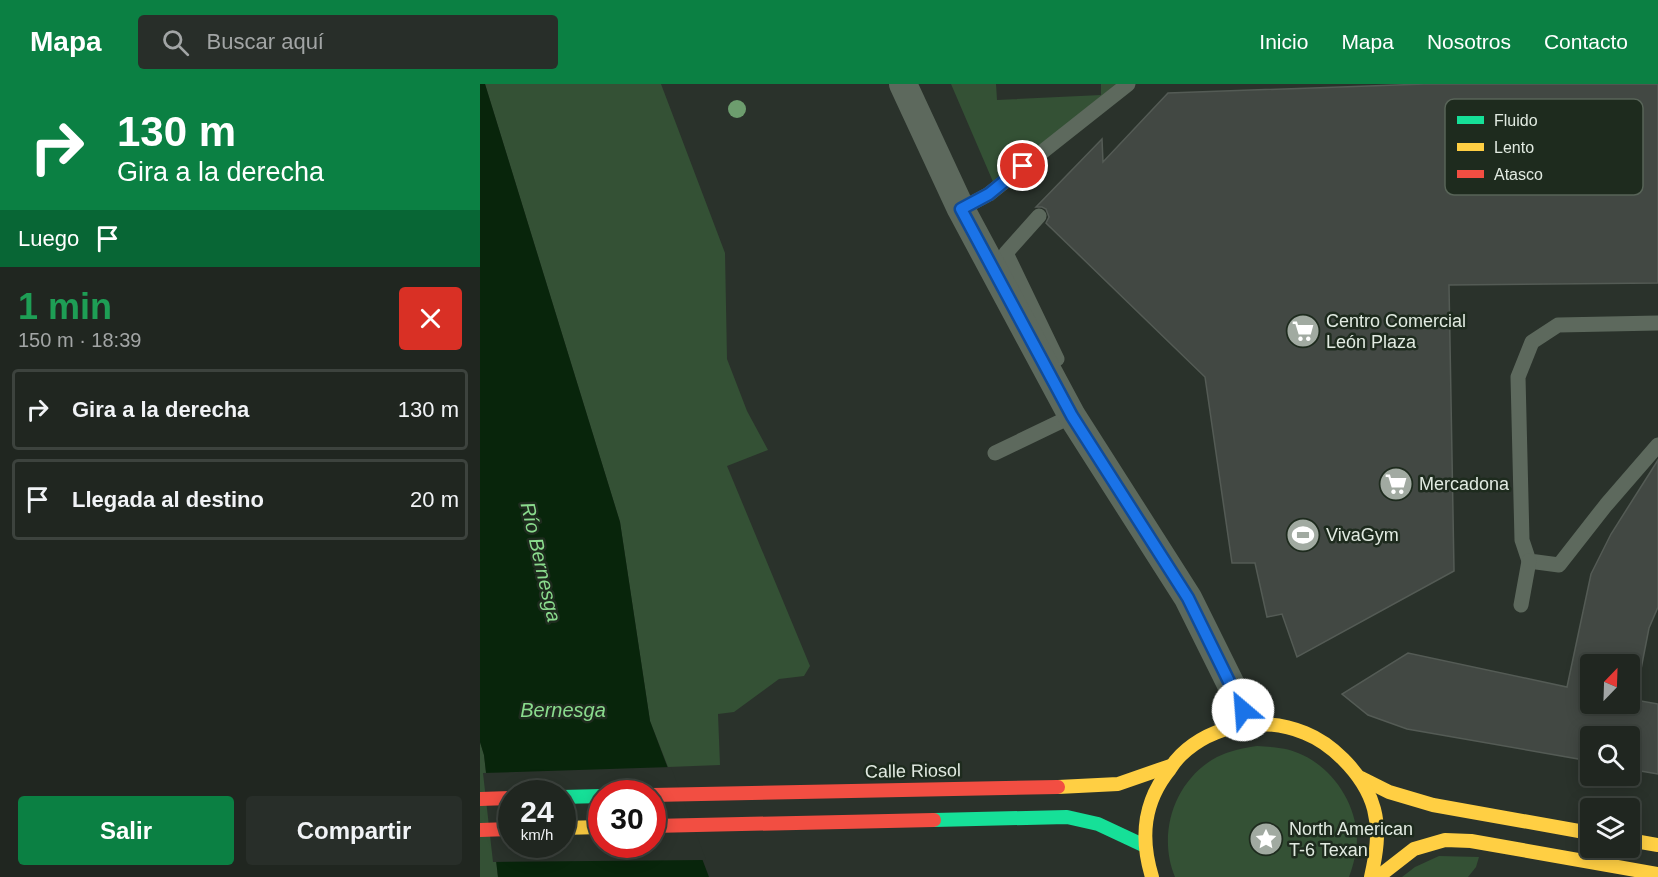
<!DOCTYPE html>
<html lang="es">
<head>
<meta charset="utf-8">
<style>
  body { margin:0; font-family:Arial,sans-serif; background:#282e29; color:#f1f3f6; height:100vh; display:flex; flex-direction:column; font-size:22px; white-space:nowrap }
  * { box-sizing:border-box; margin:0 }
  p { font-size:20px; color:#a2a5a5 }
  .icon { flex:none; width:33px; height:33px; fill:none; stroke:currentColor; stroke-width:2; stroke-linecap:round; stroke-linejoin:round }
  .map { position:relative; flex:1; overflow:hidden }
  .panel { display:flex; flex-direction:column; background:#202620; width:480px }
  .panel>* { flex:none }
  .banner { background:#0b8043; color:#fff; overflow:hidden }
  .needle { width:39px; rotate:23deg }
  .controls { position:absolute; left:1100px; top:570px; display:grid; gap:12px }
  .controls a { display:grid; place-items:center; width:60px; height:60px; border-radius:6px; background:#202620; box-shadow:0 3px 15px #0003,0 0 0 2px #3d433e; font-size:30px }
  .speed { position:absolute; left:18px; top:696px; display:flex; gap:12px; font-size:30px; font-weight:700; text-align:center }
  .speed>* { display:grid; place-content:center; width:78px; height:78px; border-radius:50%; background:#202620; box-shadow:0 3px 15px #0003,0 0 0 2px #3d433e; line-height:1 }
  .speed small { font-size:15px; font-weight:400 }
  .speed .limit { border:9px solid #d22; background:#fff; color:#111 }
  .pin { position:absolute; display:grid; place-items:center; width:51px; height:51px; color:#fff; margin:-26px; border:3px solid #fff; border-radius:50%; box-shadow:0 2px 6px #0007 }
  .me { position:absolute; width:66px; margin:-33px; rotate:333deg; stroke-linejoin:round; filter:drop-shadow(0 0 4px #0008) }
  .turn { display:flex; align-items:center; gap:21px; height:126px; padding:0 18px; font-size:27px }
  .turn .icon { width:78px; height:78px; stroke-width:2.5 }
  .turn b { display:block; font-size:42px; line-height:51px }
  .then { display:flex; align-items:center; height:57px; padding:0 18px; background:#0003; gap:12px; font-size:22px }
  .round { display:grid; place-items:center; flex:none; width:63px; height:63px; border-radius:6px; background:#282e29 }
  .head { display:flex; align-items:center; justify-content:space-between; height:102px; padding:0 18px }
  h1 { font-size:36px; font-weight:600; line-height:45px; color:#1e9e55 }
  .cta { display:flex; gap:12px; margin-top:auto; padding:12px 18px }
  .cta a { flex:1; height:69px; border-radius:6px; background:#0b8043; color:#fff; font-size:24px; font-weight:600; line-height:69px; text-align:center }
  .cta a+a { background:#282e29; color:#f1f3f6 }
  ul { padding:0; list-style:none }
  li { display:flex; align-items:center; gap:18px; height:81px; margin:0 12px 9px; padding:0 6px; border:3px solid #3d433e; border-radius:6px }
  li div { flex:1 }
  li b { display:block; font-size:22px }
  li em { font-style:normal }
  header { display:flex; align-items:center; gap:36px; box-sizing:border-box; height:84px; padding:0 30px; background:#0b8043; color:#fff }
  header strong { font-size:28px }
  nav { display:flex; gap:33px; margin-inline-start:auto; font-size:21px }
  .search { width:420px; height:54px; background:#282e29; display:flex; align-items:center; gap:15px; box-sizing:border-box; padding:0 21px; border-radius:6px; color:#a2a5a5; font-size:22px }
  main { display:flex; flex:1; min-height:0 }
  .map>svg:first-child { display:block }
  .green { fill:#345135 }
  .water { fill:#08250b; fill-rule:evenodd }
  .pier { fill:#2a322b; fill-rule:evenodd }
  .building { fill:#424843; stroke:#545b55; stroke-width:1.5; fill-rule:evenodd }
  .lines { fill:none; stroke-linecap:round; stroke-linejoin:round }
  .lane { stroke:#5d695d; stroke-width:15 }
  .street { stroke:#5d695d; stroke-width:28 }
  .fast { stroke:#16e098; stroke-width:14 }
  .slow { stroke:#ffcf43; stroke-width:14 }
  .jam { stroke:#f24e42; stroke-width:14 }
  .tree { fill:#6d9d6e }
  .route-casing { stroke:#114b97; stroke-width:15 }
  .route { stroke:#1a73e8; stroke-width:10 }
  .labels { text-anchor:middle; dominant-baseline:central; stroke-width:5; stroke-linejoin:round; paint-order:stroke }
  .poi-label { font-size:18px; fill:#e1eae1; stroke:#1e2b1e; text-anchor:start }
  .street-label { font-size:18px; fill:#e1eae1; stroke:#1e2b1e }
  .water-label { font-size:20px; font-style:italic; fill:#8adb8d; stroke:#1e2b1e }
  .key { fill:#1e2b1e; stroke:#586458; stroke-width:1.5 }
  .key-label { font-size:16px; fill:#e1eae1 }
</style>
</head>
<body>
<header>
<strong>Mapa</strong>
<div class="search"><svg class="icon" aria-label="search" viewBox="0 0 24 24"><circle cx="10" cy="10" r="6"/><path d="M15 15l6 6"/></svg>Buscar aquí</div>
<nav><a>Inicio</a><a>Mapa</a><a>Nosotros</a><a>Contacto</a></nav>
</header>
<main>
<section class="panel">
<div class="banner">
<div class="turn"><svg class="icon" aria-label="right" viewBox="0 0 24 24"><path d="M7 20v-9h11M14 6l5 5-5 5"/></svg><div><b>130 m</b>Gira a la derecha</div></div>
<div class="then">Luego<svg class="icon" aria-label="arrive" viewBox="0 0 24 24"><path d="M6 21V4h12l-3 4 3 4H6"/></svg></div>
</div>
<div class="head"><div><h1>1 min</h1><p>150 m · 18:39</p></div><a class="round" style="background:#d93025;color:#fff"><svg class="icon" aria-label="close" viewBox="0 0 24 24"><path d="M6 6l12 12M18 6L6 18"/></svg></a></div>
<ul>
<li><svg class="icon" aria-label="right" viewBox="0 0 24 24"><path d="M7 20v-9h11M14 6l5 5-5 5"/></svg><div><b>Gira a la derecha</b></div><em>130 m</em></li>
<li><svg class="icon" aria-label="arrive" viewBox="0 0 24 24"><path d="M6 21V4h12l-3 4 3 4H6"/></svg><div><b>Llegada al destino</b></div><em>20 m</em></li>
</ul>
<div class="cta"><a>Salir</a><a>Compartir</a></div>
</section>
<div class="map">
<svg width="1178" height="793" viewBox="0 0 1178 793">
  <rect width="100%" height="100%" fill="#2a322b"/>
  <g class="green">
    <polygon points="5,0 181,0 245,169 247,275 267,327 288,366 247,382 330,582 324,592 299,595 254,628 238,630 240,681 188,683 170,637 140,438"/>
    <polygon points="471,0 516,0 517,16 621,11 621,0 636,0 514,100"/>
    <polygon points="0,658 4,671 18,793 0,793"/>
    <path d="M 777,662 C 790,663 805,663 818,669 C 851,682 875,717 877,752 C 877,766 874,780 869,793 L 695,793 C 677,750 694,696 737,673 C 749,667 763,664 777,662 Z"/>
    <polygon points="959,772 999,773 996,783 988,793 922,793 935,783"/>
  </g>
  <path class="water" d="M 0,0 L 5,0 L 140,438 L 170,637 L 229,793 L 18,793 L 4,671 L 0,658 ZM 32,710 L 82,710 L 82,760 L 32,760 ZM 122,710 L 172,710 L 172,760 L 122,760 Z"/>
  <path class="pier" d="M 191,683 L 226,776 L 13,778 L 3,689 ZM 32,710 L 82,710 L 82,760 L 32,760 ZM 122,710 L 172,710 L 172,760 L 122,760 Z"/>
  <g class="building">
    <polygon points="945,0 1178,0 1178,199 969,201 974,487 817,573 802,530 787,533 775,479 752,479 725,293 566,139 569,133 566,125 562,123 556,123 622,55 623,78 688,9"/>
    <path d="M 1178,376 L 1178,523 L 1169,544 L 1155,616 L 1178,620 L 1178,690 L 1149,685 L 1149,652 L 1110,652 L 1110,677 L 927,645 L 888,631 L 862,610 L 928,569 L 1087,603 L 1111,490 L 1131,450 ZM 1110,580 L 1149,580 L 1149,620 L 1110,620 Z"/>
  </g>
  <g class="lines">
    <g class="lane">
      <polyline points="481,125 509,110 648,0"/>
      <polyline points="559,132 526,169 577,275"/>
      <polyline points="1178,239 1078,241 1052,258 1038,293 1042,456 1049,477 1079,481 1126,421 1178,361"/>
      <polyline points="515,369 592,332"/>
      <polyline points="1041,521 1049,477"/>
    </g>
    <polyline class="street" points="423,0 481,125 592,332 708,514 770,639"/>
    <g class="fast">
      <polyline points="82,713 122,712"/>
      <polyline points="454,736 587,733 618,740 665,762"/>
    </g>
    <g class="slow">
      <polyline points="881,694 909,708 953,721 1110,749"/>
      <polyline points="578,703 638,700 690,682"/>
      <polyline points="82,744 122,743"/>
      <polyline points="1149,756 1178,761"/>
      <path d="M 672,793 C 660,754 663,718 690,685 C 693,680 697,675 701,671 C 733,640 784,632 825,649 C 840,655 852,664 863,675 C 877,689 889,706 894,725 C 900,748 896,771 891,793"/>
      <polyline points="898,793 934,765 965,756 991,757 1178,790"/>
    </g>
    <g class="jam">
      <polyline points="172,711 578,703"/>
      <polyline points="0,715 32,714"/>
      <polyline points="172,742 454,736"/>
      <polyline points="0,746 32,745"/>
    </g>
  </g>
  <circle class="tree" cx="257" cy="25" r="9"/>
  <g class="lines">
    <defs>
      <polyline id="route" points="543,82 509,110 481,125 592,332 708,514 763,626"/>
    </defs>
    <use href="#route" class="route-casing"/>
    <use href="#route" class="route"/>
  </g>
  <defs>
    <symbol id="supermarket-disc" viewBox="-11 -11 22 22"><circle r="9.5" fill="#a1aaa1" stroke="#1e2b1e"/><path d="M-6-5.5h2.5l.6 2H6L4.5 2H-2.5L-4.4-4H-6ZM-1.5 3.2a1.3 1.3 0 1 0 .1 0ZM3 3.2a1.3 1.3 0 1 0 .1 0Z" fill="#fff"/></symbol>
    <symbol id="stadium-disc" viewBox="-11 -11 22 22"><circle r="9.5" fill="#a1aaa1" stroke="#1e2b1e"/><path d="M0-5a6.5 5 0 1 0 0 10a6.5 5 0 1 0 0-10ZM-3.5-1.8h7v3.6h-7Z" fill="#fff"/></symbol>
    <symbol id="sight-disc" viewBox="-11 -11 22 22"><circle r="9.5" fill="#a1aaa1" stroke="#1e2b1e"/><path d="M0-6L1.8-2.2L6-1.7L2.9 1.2L3.7 5.4L0 3.3L-3.7 5.4L-2.9 1.2L-6-1.7L-1.8-2.2Z" fill="#fff"/></symbol>
  </defs>
  <g fill-rule="evenodd">
    <use href="#supermarket-disc" x="804" y="228" width="38" height="38"/>
    <use href="#supermarket-disc" x="897" y="381" width="38" height="38"/>
    <use href="#stadium-disc" x="804" y="432" width="38" height="38"/>
    <use href="#sight-disc" x="767" y="736" width="38" height="38"/>
  </g>
  <g class="labels">
    <g class="poi-label">
      <text x="846" y="237">Centro Comercial<tspan x="846" dy="21">León Plaza</tspan></text>
      <text x="939" y="400">Mercadona</text>
      <text x="846" y="451">VivaGym</text>
      <text x="809" y="745">North American<tspan x="809" dy="21">T-6 Texan</tspan></text>
    </g>
    <g class="street-label">
      <text transform="translate(433 687) rotate(-1)">Calle Riosol</text>
    </g>
    <g class="water-label">
      <text transform="translate(61 478) rotate(77)">Río Bernesga</text>
      <text x="83" y="626">Bernesga</text>
    </g>
  </g>
  <rect x="965" y="15" width="198" height="96" rx="9" class="key"/>
  <rect x="977" y="32" width="27" height="8" fill="#16e098"/>
  <rect x="977" y="59" width="27" height="8" fill="#ffcf43"/>
  <rect x="977" y="86" width="27" height="8" fill="#f24e42"/>
  <g class="key-label">
    <text x="1014" y="42">Fluido</text>
    <text x="1014" y="69">Lento</text>
    <text x="1014" y="96">Atasco</text>
  </g>
</svg>
<div class="controls">
<a><svg class="needle" viewBox="-14 -14 28 28"><path d="M0-13l5 13h-10z" fill="#e53935"/><path d="M0 13l5-13h-10z" fill="#a2a5a5"/></svg></a>
<a><svg class="icon" aria-label="search" viewBox="0 0 24 24"><circle cx="10" cy="10" r="6"/><path d="M15 15l6 6"/></svg></a>
<a><svg class="icon" aria-label="layers" viewBox="0 0 24 24"><path d="M12 4l9 5-9 5-9-5zM3 14l9 5 9-5"/></svg></a>
</div>
<div class="speed"><div>24<small>km/h</small></div><div class="limit">30</div></div>
<div class="pin" style="left:543px;top:82px;background:#d93025"><svg class="icon" aria-label="arrive" viewBox="0 0 24 24"><path d="M6 21V4h12l-3 4 3 4H6"/></svg></div>
<svg class="me" style="left:763px;top:626px" viewBox="-20 -20 40 40"><circle r="19" fill="#fff"/><path d="M0-13L10 11 0 6-10 11z" fill="#1a73e8"/></svg>
</div>
</main>
</body>
</html>
